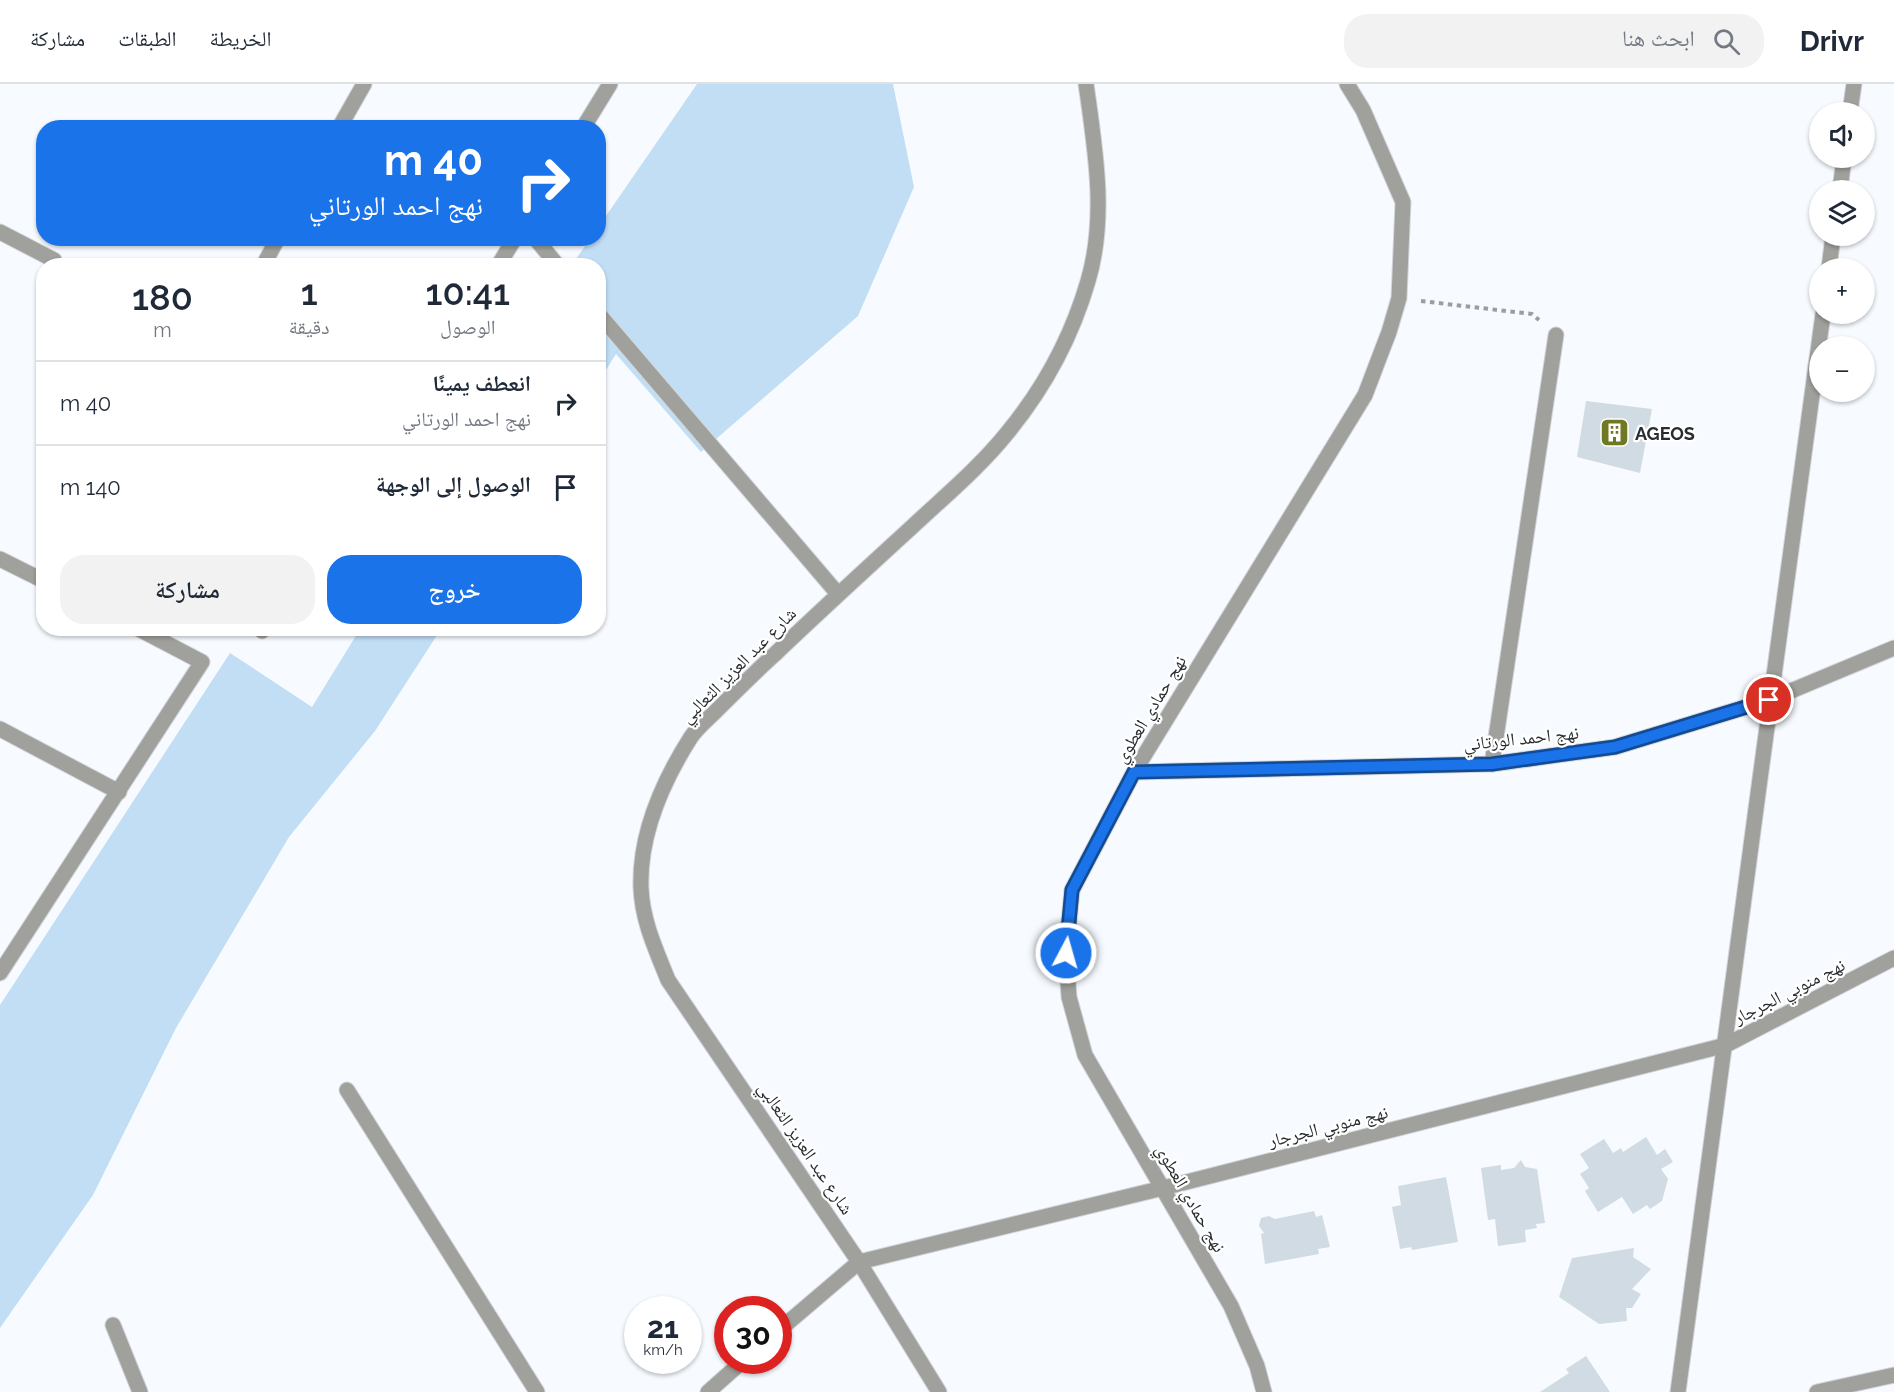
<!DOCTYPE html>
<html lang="ar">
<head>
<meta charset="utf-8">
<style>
  body { margin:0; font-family:Raleway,"Noto Naskh Arabic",sans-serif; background:#f2f2f3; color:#1f2937; direction:rtl; height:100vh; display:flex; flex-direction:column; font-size:22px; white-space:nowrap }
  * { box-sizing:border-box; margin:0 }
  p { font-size:20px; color:#747a83 }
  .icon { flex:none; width:33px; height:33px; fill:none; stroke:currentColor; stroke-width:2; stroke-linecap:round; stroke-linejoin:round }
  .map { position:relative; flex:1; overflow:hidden; direction:ltr }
  .side { position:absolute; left:36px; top:174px; width:570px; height:378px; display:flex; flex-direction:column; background:#fff; border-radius:24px; box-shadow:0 2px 4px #0004; direction:rtl }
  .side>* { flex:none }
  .top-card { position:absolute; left:36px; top:36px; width:570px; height:126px; border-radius:24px; box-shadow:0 2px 4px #0004; direction:rtl; background:#1a73e8; color:#fff; overflow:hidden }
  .tools { position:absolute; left:1809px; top:18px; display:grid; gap:12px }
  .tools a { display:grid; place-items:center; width:66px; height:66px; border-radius:50%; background:#fff; box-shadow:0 2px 4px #0004; font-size:30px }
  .speed { position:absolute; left:624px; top:1212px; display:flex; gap:12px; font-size:30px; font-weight:700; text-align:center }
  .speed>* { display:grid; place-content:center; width:78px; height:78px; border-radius:50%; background:#fff; box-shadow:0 2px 4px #0004; line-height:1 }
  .speed small { font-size:15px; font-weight:400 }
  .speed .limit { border:9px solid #d22; background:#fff; color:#111 }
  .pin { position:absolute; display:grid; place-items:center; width:51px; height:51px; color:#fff; margin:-26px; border:3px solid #fff; border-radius:50%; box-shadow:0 2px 6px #0007 }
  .me { position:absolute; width:66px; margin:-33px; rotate:6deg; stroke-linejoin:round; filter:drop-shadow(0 0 4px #0008) }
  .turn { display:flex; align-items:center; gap:21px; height:126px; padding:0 24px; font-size:27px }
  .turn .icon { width:78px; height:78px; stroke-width:2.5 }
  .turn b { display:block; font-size:42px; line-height:51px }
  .eta { display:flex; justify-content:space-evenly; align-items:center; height:102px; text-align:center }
  .eta b { font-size:36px; font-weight:600; line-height:42px }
  .cta { display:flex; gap:12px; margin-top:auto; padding:12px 24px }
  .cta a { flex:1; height:69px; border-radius:24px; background:#1a73e8; color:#fff; font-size:24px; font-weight:600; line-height:69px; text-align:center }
  .cta a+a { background:#f2f2f3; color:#1f2937 }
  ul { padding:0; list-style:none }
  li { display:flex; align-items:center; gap:18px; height:84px; padding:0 24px; border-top:2px solid #e0e1e3 }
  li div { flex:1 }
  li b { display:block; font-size:22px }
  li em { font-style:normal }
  header { display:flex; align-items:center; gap:36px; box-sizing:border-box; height:84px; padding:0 30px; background:#fff; border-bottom:2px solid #e0e1e3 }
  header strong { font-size:28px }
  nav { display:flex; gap:33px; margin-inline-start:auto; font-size:21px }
  .search { width:420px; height:54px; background:#f2f2f3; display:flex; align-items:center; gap:15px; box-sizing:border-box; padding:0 21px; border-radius:24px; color:#747a83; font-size:22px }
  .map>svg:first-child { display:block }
  .green { fill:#c2def5 }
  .building { fill:#d1dbe3 }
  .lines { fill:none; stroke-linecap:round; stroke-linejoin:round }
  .minor-casing { stroke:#d2d6da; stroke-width:17 }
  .tertiary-casing { stroke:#d2d6da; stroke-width:17 }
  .path { stroke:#9a9ea2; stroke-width:4; stroke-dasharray:4.5 4.5; stroke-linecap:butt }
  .minor { stroke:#a0a19c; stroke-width:15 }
  .tertiary { stroke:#a0a19c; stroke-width:15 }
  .route-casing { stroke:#114b97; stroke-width:15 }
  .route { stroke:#1a73e8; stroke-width:10 }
  .labels { text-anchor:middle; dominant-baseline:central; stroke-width:4.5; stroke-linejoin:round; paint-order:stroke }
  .poi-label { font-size:18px; font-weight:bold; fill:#292d30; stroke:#fff; text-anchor:start }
  .street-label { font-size:18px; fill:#292d30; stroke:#fff }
</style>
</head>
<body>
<header>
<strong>Drivr</strong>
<div class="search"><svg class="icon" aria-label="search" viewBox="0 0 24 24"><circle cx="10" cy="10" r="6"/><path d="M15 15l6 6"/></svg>ابحث هنا</div>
<nav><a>الخريطة</a><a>الطبقات</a><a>مشاركة</a></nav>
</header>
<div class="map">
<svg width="1894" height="1308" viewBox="0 0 1894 1308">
  <rect width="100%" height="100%" fill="#f7fbff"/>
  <g class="green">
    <polygon points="697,0 893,0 914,103 858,232 701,368 616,270 599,297 598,182 571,182 590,155 598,154 599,142"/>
    <polygon points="360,545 441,545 375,647 289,753 176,944 93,1111 0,1244 0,921 230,569 312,623"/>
  </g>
  <g class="building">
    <polygon points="1586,317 1652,325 1640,389 1577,373"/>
    <polygon points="1646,1053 1657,1071 1665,1065 1673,1078 1661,1085 1668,1095 1662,1117 1650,1125 1647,1121 1633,1130 1622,1113 1598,1128 1585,1107 1589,1104 1580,1090 1589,1084 1580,1070 1604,1055 1613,1069 1621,1064 1623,1068"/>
    <polygon points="1521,1076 1525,1083 1537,1085 1545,1139 1536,1140 1537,1144 1525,1146 1526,1158 1498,1162 1495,1135 1488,1136 1481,1084 1501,1081 1501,1086 1514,1084"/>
    <polygon points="1446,1093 1458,1158 1412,1166 1411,1163 1400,1165 1392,1123 1401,1121 1398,1102"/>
    <polygon points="1314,1127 1316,1133 1322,1131 1330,1163 1318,1165 1319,1170 1265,1180 1261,1150 1264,1149 1259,1142 1261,1134 1269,1132 1275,1135"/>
    <polygon points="1634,1164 1633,1173 1651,1185 1632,1205 1641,1210 1632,1224 1626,1224 1627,1237 1599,1240 1559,1213 1572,1174"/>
    <polygon points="1586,1272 1610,1308 1540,1308 1569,1289 1566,1285"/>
  </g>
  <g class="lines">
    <defs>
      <g id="minor">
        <polyline points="1850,28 1854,0"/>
        <polyline points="339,44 364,0"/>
        <polyline points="583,44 610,0"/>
        <polyline points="1840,106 1844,74"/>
        <polyline points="0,148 54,176"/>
        <polyline points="535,154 558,182"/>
        <polyline points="263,182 278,154"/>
        <polyline points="498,182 515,154"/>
        <polyline points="1829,184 1833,152"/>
        <polyline points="598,229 838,510"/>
        <polyline points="0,475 44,497"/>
        <polyline points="262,547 263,544"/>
        <polyline points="0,645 119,708"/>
        <polyline points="1492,680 1556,251"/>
        <polyline points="1134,688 1492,680 1615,663 1769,616 1894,564"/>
        <polyline points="0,889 202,578 137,544"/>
        <polyline points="347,1006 537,1308"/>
        <polyline points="113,1241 140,1308"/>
        <polyline points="778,1247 859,1178 1163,1104 1726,961 1894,874"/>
        <polyline points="708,1308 744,1276"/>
        <polyline points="1264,1308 1257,1282 1231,1222 1085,971 1069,913 1066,869 1072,806 1134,688 1365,311 1389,248 1399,214 1403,118 1363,26 1347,0"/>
        <path d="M 1678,1308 C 1727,949 1773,589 1823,230"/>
        <polyline points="1817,1308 1894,1291"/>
      </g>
      <path id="tertiary" d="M 939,1308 L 859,1178 L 668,896 C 656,866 642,836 641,804 C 639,750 663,697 691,653 C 698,643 708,635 717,626 C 736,607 755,588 775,570 C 820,527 866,485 913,442 C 945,412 980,383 1008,348 C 1044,304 1072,252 1088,197 C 1107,133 1095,64 1086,0"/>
    </defs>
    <use href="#minor" class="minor-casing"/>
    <use href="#tertiary" class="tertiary-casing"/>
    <polyline class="path" points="1421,217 1532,230 1539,236"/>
    <use href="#minor" class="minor"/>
    <use href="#tertiary" class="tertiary"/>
  </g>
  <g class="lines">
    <defs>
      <polyline id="route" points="1066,869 1072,806 1134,688 1492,680 1615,663 1769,616"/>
    </defs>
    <use href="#route" class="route-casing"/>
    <use href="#route" class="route"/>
  </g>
  <defs>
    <symbol id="building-square" viewBox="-11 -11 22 22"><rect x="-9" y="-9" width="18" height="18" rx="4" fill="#6f7822" stroke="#fff"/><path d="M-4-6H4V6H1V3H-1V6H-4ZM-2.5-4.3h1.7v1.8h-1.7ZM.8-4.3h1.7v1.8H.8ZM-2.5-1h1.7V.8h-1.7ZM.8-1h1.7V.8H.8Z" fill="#fff"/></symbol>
  </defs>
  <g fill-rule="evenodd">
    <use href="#building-square" x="1598" y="332" width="33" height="33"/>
  </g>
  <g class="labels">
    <g class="poi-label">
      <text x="1635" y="349">AGEOS</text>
    </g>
    <g class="street-label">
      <text transform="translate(738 581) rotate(-45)">شارع عبد العزيز الثعالبي</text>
      <text transform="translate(1150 625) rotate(-59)">نهج حمادي العطوي</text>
      <text transform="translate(1521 654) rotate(-6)">نهج احمد الورتاني</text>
      <text transform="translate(1789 907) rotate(-27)">نهج منوبي الجرجار</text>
      <text transform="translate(1328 1042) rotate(-14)">نهج منوبي الجرجار</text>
      <text transform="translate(806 1064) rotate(56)">شارع عبد العزيز الثعالبي</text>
      <text transform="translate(1191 1114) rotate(60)">نهج حمادي العطوي</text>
    </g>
  </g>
</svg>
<div class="tools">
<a><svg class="icon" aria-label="sound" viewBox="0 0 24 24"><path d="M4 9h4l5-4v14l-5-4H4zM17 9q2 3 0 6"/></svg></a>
<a><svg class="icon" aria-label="layers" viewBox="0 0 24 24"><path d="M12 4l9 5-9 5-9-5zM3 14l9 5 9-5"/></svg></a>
<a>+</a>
<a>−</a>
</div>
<div class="speed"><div>21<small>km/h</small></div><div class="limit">30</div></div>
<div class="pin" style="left:1769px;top:616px;background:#d93025"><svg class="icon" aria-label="arrive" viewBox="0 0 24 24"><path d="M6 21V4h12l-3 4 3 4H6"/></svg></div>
<svg class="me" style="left:1066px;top:869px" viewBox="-20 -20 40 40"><circle r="17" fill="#1a73e8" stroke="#fff" stroke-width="3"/><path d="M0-11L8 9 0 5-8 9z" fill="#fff"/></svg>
<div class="top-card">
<div class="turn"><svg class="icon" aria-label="right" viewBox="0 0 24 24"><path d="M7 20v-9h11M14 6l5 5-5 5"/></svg><div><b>40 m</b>نهج احمد الورتاني</div></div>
</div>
<section class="side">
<div class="eta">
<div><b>10:41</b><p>الوصول</p></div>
<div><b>1</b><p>دقيقة</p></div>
<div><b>180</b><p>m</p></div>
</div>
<ul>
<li><svg class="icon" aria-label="right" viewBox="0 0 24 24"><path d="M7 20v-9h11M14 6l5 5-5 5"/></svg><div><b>انعطف يمينًا</b><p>نهج احمد الورتاني</p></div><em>40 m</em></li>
<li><svg class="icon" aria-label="arrive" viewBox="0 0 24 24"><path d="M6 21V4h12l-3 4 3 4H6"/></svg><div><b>الوصول إلى الوجهة</b></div><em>140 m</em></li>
</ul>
<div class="cta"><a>خروج</a><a>مشاركة</a></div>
</section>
</div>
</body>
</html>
